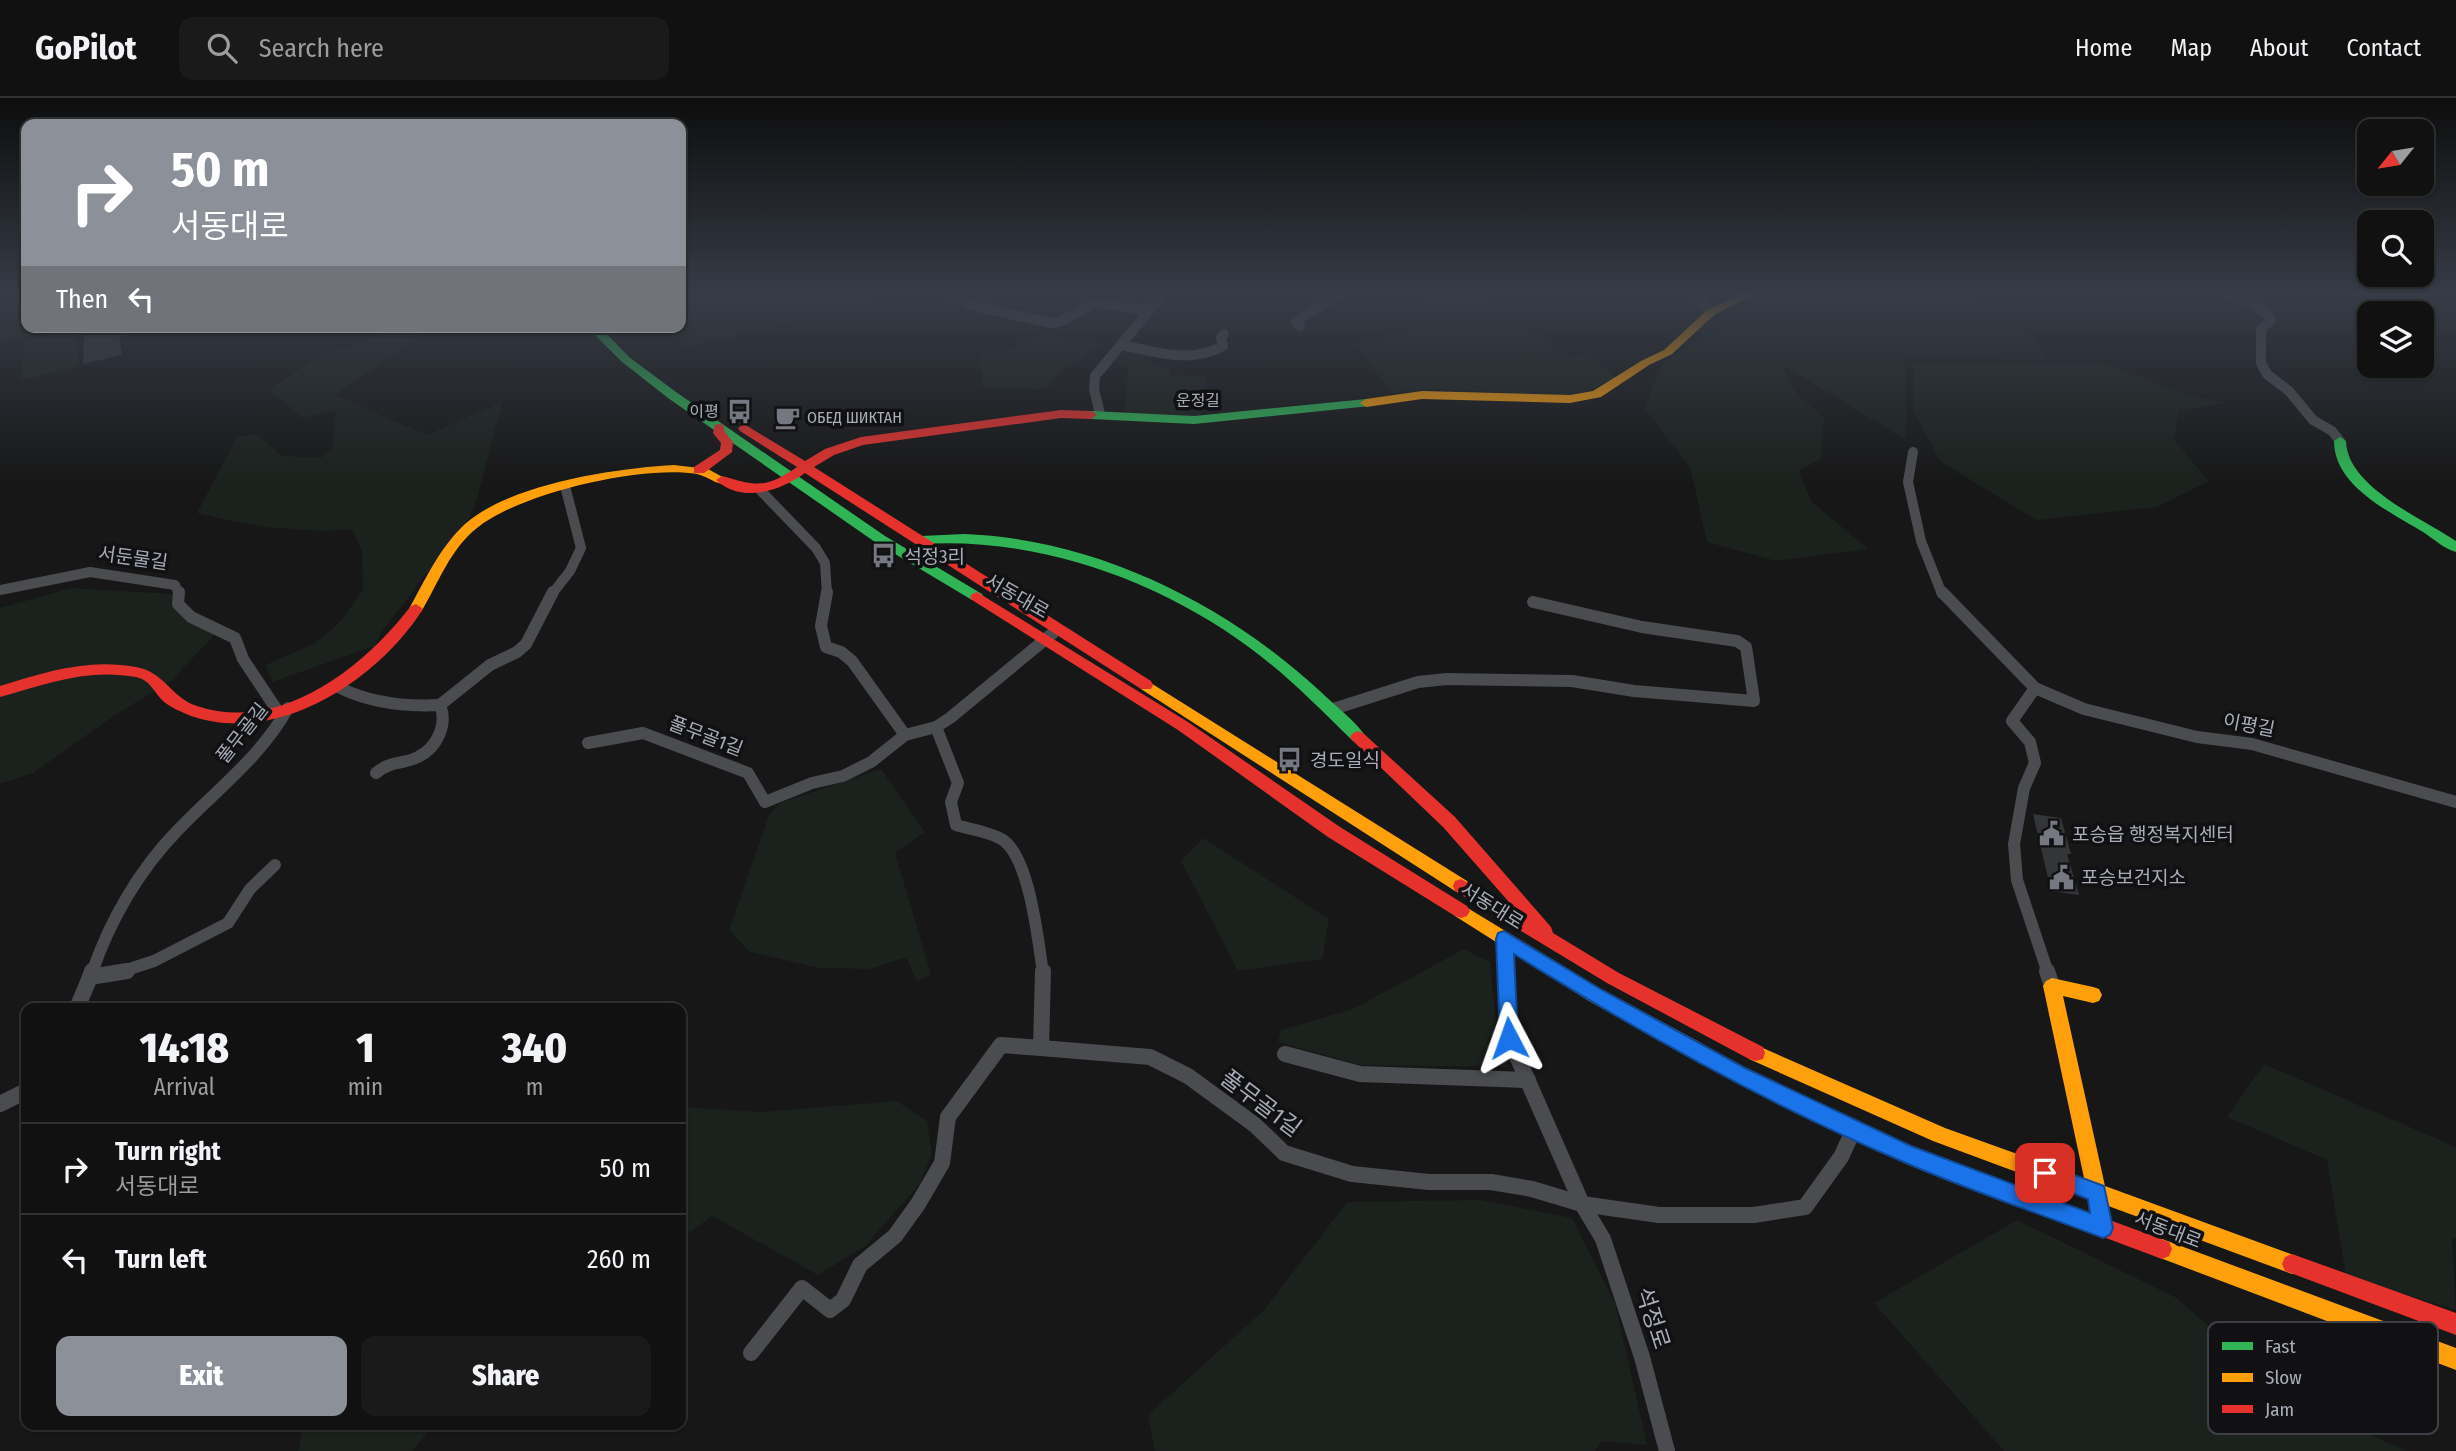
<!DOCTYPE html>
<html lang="en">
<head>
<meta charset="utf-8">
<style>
  body { margin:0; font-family:"Fira Sans Condensed","Noto Sans KR",sans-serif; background:#1a1a1a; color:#f1f3f6; height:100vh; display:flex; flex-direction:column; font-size:26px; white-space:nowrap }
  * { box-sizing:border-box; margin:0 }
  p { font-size:23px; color:#9c9d9f }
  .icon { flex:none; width:38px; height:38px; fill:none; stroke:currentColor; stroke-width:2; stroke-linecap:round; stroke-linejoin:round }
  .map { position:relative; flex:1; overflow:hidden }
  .drawer { position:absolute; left:21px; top:905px; width:665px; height:427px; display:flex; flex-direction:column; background:#111; border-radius:14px; box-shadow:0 2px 5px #0004,0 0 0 2px #303131 }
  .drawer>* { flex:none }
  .hud { position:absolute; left:21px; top:21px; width:665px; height:214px; border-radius:14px; box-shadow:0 2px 5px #0004,0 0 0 2px #303131; background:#8c9099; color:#fff; overflow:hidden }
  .needle { width:46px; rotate:240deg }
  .tools { position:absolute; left:2357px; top:21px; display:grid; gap:14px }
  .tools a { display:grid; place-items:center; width:77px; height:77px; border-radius:14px; background:#111; box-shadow:0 2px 5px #0004,0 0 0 2px #303131; font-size:35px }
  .pin { position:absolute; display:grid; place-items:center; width:60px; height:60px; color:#fff; margin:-30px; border-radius:14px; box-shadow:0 4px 10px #0006 }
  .me { position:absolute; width:77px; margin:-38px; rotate:356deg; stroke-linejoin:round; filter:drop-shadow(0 0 5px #0008) }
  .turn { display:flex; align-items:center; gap:24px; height:147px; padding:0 35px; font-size:32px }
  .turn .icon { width:91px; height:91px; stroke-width:2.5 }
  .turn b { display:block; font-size:49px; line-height:60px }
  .then { display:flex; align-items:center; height:66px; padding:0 35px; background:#0003; gap:14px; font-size:26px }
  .eta { display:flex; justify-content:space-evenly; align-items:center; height:119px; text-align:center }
  .eta b { font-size:42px; font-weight:800; line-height:49px }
  .primary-button { display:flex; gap:14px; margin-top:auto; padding:14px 35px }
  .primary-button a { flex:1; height:80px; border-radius:14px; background:#8c9099; color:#fff; font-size:28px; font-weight:800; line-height:80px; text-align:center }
  .primary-button a+a { background:#1a1a1a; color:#f1f3f6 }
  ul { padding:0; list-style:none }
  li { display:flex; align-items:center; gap:21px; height:91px; padding:0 35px; border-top:2px solid #303131 }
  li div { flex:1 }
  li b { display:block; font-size:26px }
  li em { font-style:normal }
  header { display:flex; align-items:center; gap:42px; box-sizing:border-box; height:98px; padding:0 35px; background:#111; border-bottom:2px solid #303131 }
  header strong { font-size:33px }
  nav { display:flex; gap:38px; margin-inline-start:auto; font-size:24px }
  .search { width:490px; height:63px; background:#1a1a1a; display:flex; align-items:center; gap:18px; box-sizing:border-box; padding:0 24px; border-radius:14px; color:#9c9d9f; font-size:26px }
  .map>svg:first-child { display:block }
  .green { fill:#1b211c }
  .building { fill:#343537 }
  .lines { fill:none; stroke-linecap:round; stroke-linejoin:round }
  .street-far2 { stroke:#4b4c50; stroke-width:10 }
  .street-far1 { stroke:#4b4c50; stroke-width:12 }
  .street { stroke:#4b4c50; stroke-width:16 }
  .fast { fill:#30b455; fill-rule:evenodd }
  .slow { fill:#ff9f0a; fill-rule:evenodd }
  .jam { fill:#e5322d; fill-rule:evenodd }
  .route { fill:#1a73e8; stroke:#114b97; stroke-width:2 }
  .labels { text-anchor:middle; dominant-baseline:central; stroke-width:7; stroke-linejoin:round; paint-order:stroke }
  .far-street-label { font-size:16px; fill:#a8adb8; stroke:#111113 }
  .far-poi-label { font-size:16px; fill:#a8adb8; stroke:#111113; text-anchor:end }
  .poi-label { font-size:19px; fill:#a8adb8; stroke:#111113; text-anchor:start }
  .street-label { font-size:19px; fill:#a8adb8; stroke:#111113 }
  .near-street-label { font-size:23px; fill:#a8adb8; stroke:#111113 }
  .key { fill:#111113; stroke:#3e4045; stroke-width:2 }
  .key-label { font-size:19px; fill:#a8adb8 }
</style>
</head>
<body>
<header>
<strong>GoPilot</strong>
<div class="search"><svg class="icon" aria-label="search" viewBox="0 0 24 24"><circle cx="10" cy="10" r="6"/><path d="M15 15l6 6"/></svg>Search here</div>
<nav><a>Home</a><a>Map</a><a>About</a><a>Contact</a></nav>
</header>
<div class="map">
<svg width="2456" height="1353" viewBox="0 0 2456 1353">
  <rect width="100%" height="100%" fill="#171717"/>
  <g class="green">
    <polygon points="681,196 881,196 861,209 687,249 667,229 681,229"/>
    <polygon points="1417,196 1476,196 1572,259 1588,255 1616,279 1593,291 1568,298 1436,291 1391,295 1356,247 1404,233 1397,222 1428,212"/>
    <polygon points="1773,196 1963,196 2028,231 2049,262 1905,261 1907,314 1905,341 1782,267 1795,294 1824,320 1821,361 1799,372 1811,403 1868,451 1776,463 1707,444 1690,369 1644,310 1662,267 1755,201"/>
    <polygon points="26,200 26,229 70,229 0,246 0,206"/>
    <path d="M 402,229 L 433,229 L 335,297 L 427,337 L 502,304 L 477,401 L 470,419 L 380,536 L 375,548 L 272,584 L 266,567 L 315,545 L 339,525 L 363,492 L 362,452 L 352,432 C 295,434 251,429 197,415 L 237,339 L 257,336 L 282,358 L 320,360 L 333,350 L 336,312 L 304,320 L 269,292 L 334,248 L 346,250 Z"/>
    <polygon points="77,230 79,268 22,282 23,243"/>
    <polygon points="1047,234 1069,243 1100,246 1081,262 1066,267 1045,292 983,290 979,257 1009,251"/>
    <polygon points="1123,250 1146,255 1146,264 1171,270 1171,277 1205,278 1207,289 1201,318 1124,322 1128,270 1113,263"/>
    <polygon points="1913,265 2103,265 2188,297 2226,305 2178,313 2174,342 2209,383 2157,409 2036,422 1941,364 1913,312"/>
    <polygon points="71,490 173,496 216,535 171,583 115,617 33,675 0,686 0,510"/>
    <polygon points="881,671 925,734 895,755 931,877 917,883 906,859 870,871 820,870 750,854 729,832 769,717 780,705"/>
    <polygon points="1203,740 1329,821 1322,861 1238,873 1181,763"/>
    <polygon points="1464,851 1490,864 1496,926 1508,969 1361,967 1278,944 1281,932 1353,911"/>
    <polygon points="2264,966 2456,1049 2456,1141 2452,1140 2456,1212 2346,1178 2327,1062 2227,1019"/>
    <polygon points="897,1003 927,1023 932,1055 920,1086 865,1148 818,1177 712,1118 681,1141 681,1009 761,1014"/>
    <polygon points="1481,1102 1572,1120 1615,1205 1647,1347 1602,1343 1595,1353 1155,1353 1148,1317 1264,1212 1347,1104"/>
    <polygon points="2017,1122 2175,1199 2296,1303 2406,1353 2004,1353 1874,1205"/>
    <polygon points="303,1327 303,1326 434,1327 412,1353 299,1353"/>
  </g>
  <g class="building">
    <polygon points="84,229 143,229 143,234 119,239 122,257 83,266"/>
    <polygon points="2033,716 2061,720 2071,756 2067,756 2079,797 2051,793"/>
  </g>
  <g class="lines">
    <g class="street-far2">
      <polyline points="951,196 971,207 1051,225 1061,223 1095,205 1149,212"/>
      <polyline points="1697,196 1710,215"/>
      <path d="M 2227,196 C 2244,202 2261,206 2271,222 L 2261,231 L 2261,265 L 2267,276 L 2289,293 L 2313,322 L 2332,333 L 2340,343"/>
      <polyline points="1300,228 1296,225 1301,220 1340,196"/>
      <path d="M 1122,247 C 1156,254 1191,266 1223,248 L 1221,239 L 1224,236"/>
      <polyline points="1100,316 1094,291 1095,278 1163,196"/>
      <polyline points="1913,354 1908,384 1921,443 1942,496"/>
      <polyline points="761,393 816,450 825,465 827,496"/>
      <polyline points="0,492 90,474 175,487 179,496"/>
      <polyline points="552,496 570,473 581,450 565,388"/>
    </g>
    <g class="street-far1">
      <polyline points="179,494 178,506 191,519 235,540 243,561 277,612"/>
      <polyline points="827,494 821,528 826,549 841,554 852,563 905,637 936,629 950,620 1053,535"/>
      <polyline points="1942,494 2035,590 2084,611 2197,639 2252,646 2456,704"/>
      <path d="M 338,589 C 370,605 404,609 440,607"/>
      <polyline points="2035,590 2012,623 2030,644 2035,665 2024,690 2014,746 2017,782 2048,875"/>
      <polyline points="1330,612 1418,584 1447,581 1572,583 1634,593 1754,603 1746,549 1737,543 1642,529 1533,504"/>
      <path d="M 936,629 L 958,685 L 951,704 L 956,727 C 969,731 991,734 1003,742 C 1030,761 1038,843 1043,875"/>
      <polyline points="588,645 643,635 748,675 765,704 812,685 843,678 871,664 905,637"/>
      <path d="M 376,675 C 392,662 402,667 418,659 C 437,650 448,626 440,607 L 490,567 L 517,554 L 526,546 L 553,494"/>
      <polyline points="1504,841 1506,875"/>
      <path d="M 92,875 C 109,824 139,772 177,733 C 216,692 260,660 288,610"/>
      <polyline points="117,875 154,863 228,825 250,791 275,767"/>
    </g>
    <g class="street">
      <polyline points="92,873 90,879 127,873"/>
      <polyline points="1506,873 1509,940 1582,1106 1603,1141 1642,1259 1667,1353"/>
      <polyline points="2047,873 2052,888"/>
      <polyline points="77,910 90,879"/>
      <polyline points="1041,950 1150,959 1188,978 1255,1027 1284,1055 1352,1076 1429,1084 1491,1084 1532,1091 1582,1106 1659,1117 1754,1117 1805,1109 1841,1059 1854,1031"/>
      <polyline points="1285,956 1360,976 1528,982"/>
      <polyline points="0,1006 26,993"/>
      <polyline points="2097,1095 2103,1130"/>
      <polyline points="751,1255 802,1190 830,1212 843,1202 860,1167 895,1138 918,1106 942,1065 948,1019 1001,947 1041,950 1043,873"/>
    </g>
    <g class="fast">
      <polygon points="587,229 600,229 629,259 676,294 885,438 982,496 984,499 982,502 972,502 875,444 668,300 621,263"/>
      <polygon points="1366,301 1372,305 1370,308 1194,326 1091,321 1085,317 1091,313 1194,318"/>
      <path d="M 2340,339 L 2346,343 C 2347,389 2422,420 2456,443 L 2456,454 C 2444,451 2434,441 2423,434 C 2390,414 2334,388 2334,343 Z"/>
      <path d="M 964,436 C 1096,441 1225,505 1321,594 C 1335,608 1355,622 1366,639 L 1363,643 L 1353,643 C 1320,611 1287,577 1250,550 C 1157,481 1037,439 921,446 L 914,442 L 921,438 Z"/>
    </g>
    <g class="slow">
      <polygon points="1741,196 1755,196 1714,217 1672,256 1649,267 1601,299 1570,305 1422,301 1366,309 1360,305 1366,301 1422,293 1570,297 1593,293 1641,263 1664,252 1706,213"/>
      <path d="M 674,367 L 708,371 L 728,382 L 722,386 C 713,384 706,378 697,376 C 642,367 520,395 477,430 C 450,451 438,486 421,514 L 411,514 L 409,511 C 425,482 440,449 465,426 C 510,386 616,370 674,367 Z"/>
      <polygon points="1146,582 1467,783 1469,788 1467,793 1461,795 1455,793 1141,591 1139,587 1141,583"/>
      <polygon points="1461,806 1601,891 1701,945 1703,951 1701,957 1694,959 1687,957 1589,903 1455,818 1452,813 1455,808"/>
      <polygon points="2052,880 2093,889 2099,891 2102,897 2099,903 2093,905 2063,898 2105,1088 2299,1159 2302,1166 2299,1173 2292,1176 1933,1043 1749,961 1747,955 1749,949 1756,947 1945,1030 2084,1080 2043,888 2046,883"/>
      <polygon points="2162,1141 2456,1250 2456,1272 2155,1158 2152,1151 2155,1144"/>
    </g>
    <g class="jam">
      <path d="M 1061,312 L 1091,313 L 1097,317 L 1091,321 L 1061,320 L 863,347 L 834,357 L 814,369 L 1151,583 L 1153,587 L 1151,591 L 1141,591 L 805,375 C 780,393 742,406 716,382 L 722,378 C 757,388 765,391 797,369 L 740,333 L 738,330 L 744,326 L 805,363 L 825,351 L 861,339 Z"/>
      <polygon points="719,326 723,327 725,334 733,344 732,354 704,375 694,375 694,369 720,352 721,345 713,335 715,327"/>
      <polygon points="977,494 1188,624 1340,729 1467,808 1470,813 1467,818 1461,820 1455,818 1328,739 1178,632 972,502 970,499 972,496"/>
      <path d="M 416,506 L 423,511 C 378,582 278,648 191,618 C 182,614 171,610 163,603 C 154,594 150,582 136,579 C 88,570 45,586 0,599 L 0,588 C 45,574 88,560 136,569 C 165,574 170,599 197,608 C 281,636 364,569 411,508 Z"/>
      <polygon points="1358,633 1363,635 1455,719 1551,829 1553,835 1619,875 1763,949 1765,955 1763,961 1756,963 1749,961 1607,885 1455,793 1453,788 1455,783 1461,781 1516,812 1443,729 1353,643 1350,639 1353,635"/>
      <polygon points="1694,943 1746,970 1910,1048 2169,1144 2172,1151 2169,1158 2162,1161 1898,1062 1732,982 1687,957 1685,951 1687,945"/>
      <polygon points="2292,1156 2456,1215 2456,1237 2285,1173 2282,1166 2285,1159"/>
    </g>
  </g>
  <linearGradient id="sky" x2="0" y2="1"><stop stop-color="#0d0d0d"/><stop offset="0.51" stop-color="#363c47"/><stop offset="1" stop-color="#363c47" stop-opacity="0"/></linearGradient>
  <rect width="2456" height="386" fill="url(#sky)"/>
  <path class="route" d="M 1504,833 L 1602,892 L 1745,970 L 1911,1048 L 2090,1115 L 2088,1101 L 2038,1082 L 2035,1075 L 2038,1069 L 2045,1066 L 2104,1088 L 2113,1130 L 2110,1137 L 2103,1140 C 2035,1114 1965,1091 1899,1062 C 1765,1005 1637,933 1514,856 L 1518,940 L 1516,946 L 1509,948 L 1503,946 L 1500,940 L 1496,841 L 1498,835 Z"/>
  <defs>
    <symbol id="bus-bare" viewBox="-9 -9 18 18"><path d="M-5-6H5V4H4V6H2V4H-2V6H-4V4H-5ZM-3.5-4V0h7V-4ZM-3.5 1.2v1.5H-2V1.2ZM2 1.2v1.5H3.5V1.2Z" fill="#757880" stroke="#111113" stroke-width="2.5" paint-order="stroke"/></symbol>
    <symbol id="cafe-bare" viewBox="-9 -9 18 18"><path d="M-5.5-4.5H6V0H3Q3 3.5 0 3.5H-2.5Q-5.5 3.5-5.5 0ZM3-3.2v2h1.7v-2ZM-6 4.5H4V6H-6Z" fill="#757880" stroke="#111113" stroke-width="2.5" paint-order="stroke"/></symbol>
    <symbol id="civic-bare" viewBox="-9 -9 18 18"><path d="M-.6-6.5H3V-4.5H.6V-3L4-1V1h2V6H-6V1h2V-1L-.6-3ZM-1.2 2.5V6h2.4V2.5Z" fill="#757880" stroke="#111113" stroke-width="2.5" paint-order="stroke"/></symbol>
  </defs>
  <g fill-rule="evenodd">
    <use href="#bus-bare" x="722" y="296" width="35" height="35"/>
    <use href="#cafe-bare" x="770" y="302" width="35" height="35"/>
    <use href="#bus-bare" x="866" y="440" width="35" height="35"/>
    <use href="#bus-bare" x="1272" y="644" width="35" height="35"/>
    <use href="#civic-bare" x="2034" y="718" width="35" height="35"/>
    <use href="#civic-bare" x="2044" y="762" width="35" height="35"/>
  </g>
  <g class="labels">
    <g class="far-street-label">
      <text x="1198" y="302">운정길</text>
    </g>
    <g class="far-poi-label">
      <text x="719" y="313">이평</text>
      <text x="807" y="319" text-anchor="start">ОБЕД ШИКТАН</text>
    </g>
    <g class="poi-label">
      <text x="904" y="458">석정3리</text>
      <text x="1310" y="662">경도일식</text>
      <text x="2072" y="736">포승읍 행정복지센터</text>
      <text x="2081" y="779">포승보건지소</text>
    </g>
    <g class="street-label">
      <text transform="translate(133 460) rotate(8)">서둔물길</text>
      <text transform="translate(1017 498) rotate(30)">서동대로</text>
      <text transform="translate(2249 627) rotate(11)">이평길</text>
      <text transform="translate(242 635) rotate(-52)">풀무골길</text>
      <text transform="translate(706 638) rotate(21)">풀무골1길</text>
      <text transform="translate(1492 808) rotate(32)">서동대로</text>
      <text transform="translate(2168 1132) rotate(21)">서동대로</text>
    </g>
    <g class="near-street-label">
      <text transform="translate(1261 1005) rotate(37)">풀무골1길</text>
      <text transform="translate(1653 1220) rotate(72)">석정로</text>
    </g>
  </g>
  <rect x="2208" y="1224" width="230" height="112" rx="10" class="key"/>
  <rect x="2222" y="1244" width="31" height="8" fill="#30b455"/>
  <rect x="2222" y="1275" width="31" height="9" fill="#ff9f0a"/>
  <rect x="2222" y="1307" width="31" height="8" fill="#e5322d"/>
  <g class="key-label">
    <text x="2265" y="1255">Fast</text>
    <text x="2265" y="1286">Slow</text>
    <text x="2265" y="1318">Jam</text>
  </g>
</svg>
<div class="tools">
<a><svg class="needle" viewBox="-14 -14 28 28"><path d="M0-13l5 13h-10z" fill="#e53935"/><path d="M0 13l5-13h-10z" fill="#9c9d9f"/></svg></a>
<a><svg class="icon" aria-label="search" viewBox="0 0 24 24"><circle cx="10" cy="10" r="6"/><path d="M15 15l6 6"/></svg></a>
<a><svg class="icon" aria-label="layers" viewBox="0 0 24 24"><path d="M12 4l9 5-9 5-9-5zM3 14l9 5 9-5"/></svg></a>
</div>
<div class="pin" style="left:2045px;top:1075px;background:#d93025"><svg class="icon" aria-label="arrive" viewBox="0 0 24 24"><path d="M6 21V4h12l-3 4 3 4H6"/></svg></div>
<svg class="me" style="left:1509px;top:940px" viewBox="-20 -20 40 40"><path d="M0-17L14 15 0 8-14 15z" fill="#1a73e8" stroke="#fff" stroke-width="4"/></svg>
<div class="hud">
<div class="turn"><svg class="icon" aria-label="right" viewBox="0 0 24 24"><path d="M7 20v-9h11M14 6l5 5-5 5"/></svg><div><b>50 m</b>서동대로</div></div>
<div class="then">Then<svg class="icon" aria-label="left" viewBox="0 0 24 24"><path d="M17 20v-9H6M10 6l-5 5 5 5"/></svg></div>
</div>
<section class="drawer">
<div class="eta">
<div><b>14:18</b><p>Arrival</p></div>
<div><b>1</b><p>min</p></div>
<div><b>340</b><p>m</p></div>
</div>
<ul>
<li><svg class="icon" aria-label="right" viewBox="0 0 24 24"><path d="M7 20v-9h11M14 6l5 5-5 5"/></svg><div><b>Turn right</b><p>서동대로</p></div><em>50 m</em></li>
<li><svg class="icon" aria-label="left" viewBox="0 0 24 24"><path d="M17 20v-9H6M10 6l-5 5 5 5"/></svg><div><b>Turn left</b></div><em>260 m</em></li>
</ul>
<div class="primary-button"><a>Exit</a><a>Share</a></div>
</section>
</div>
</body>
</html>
